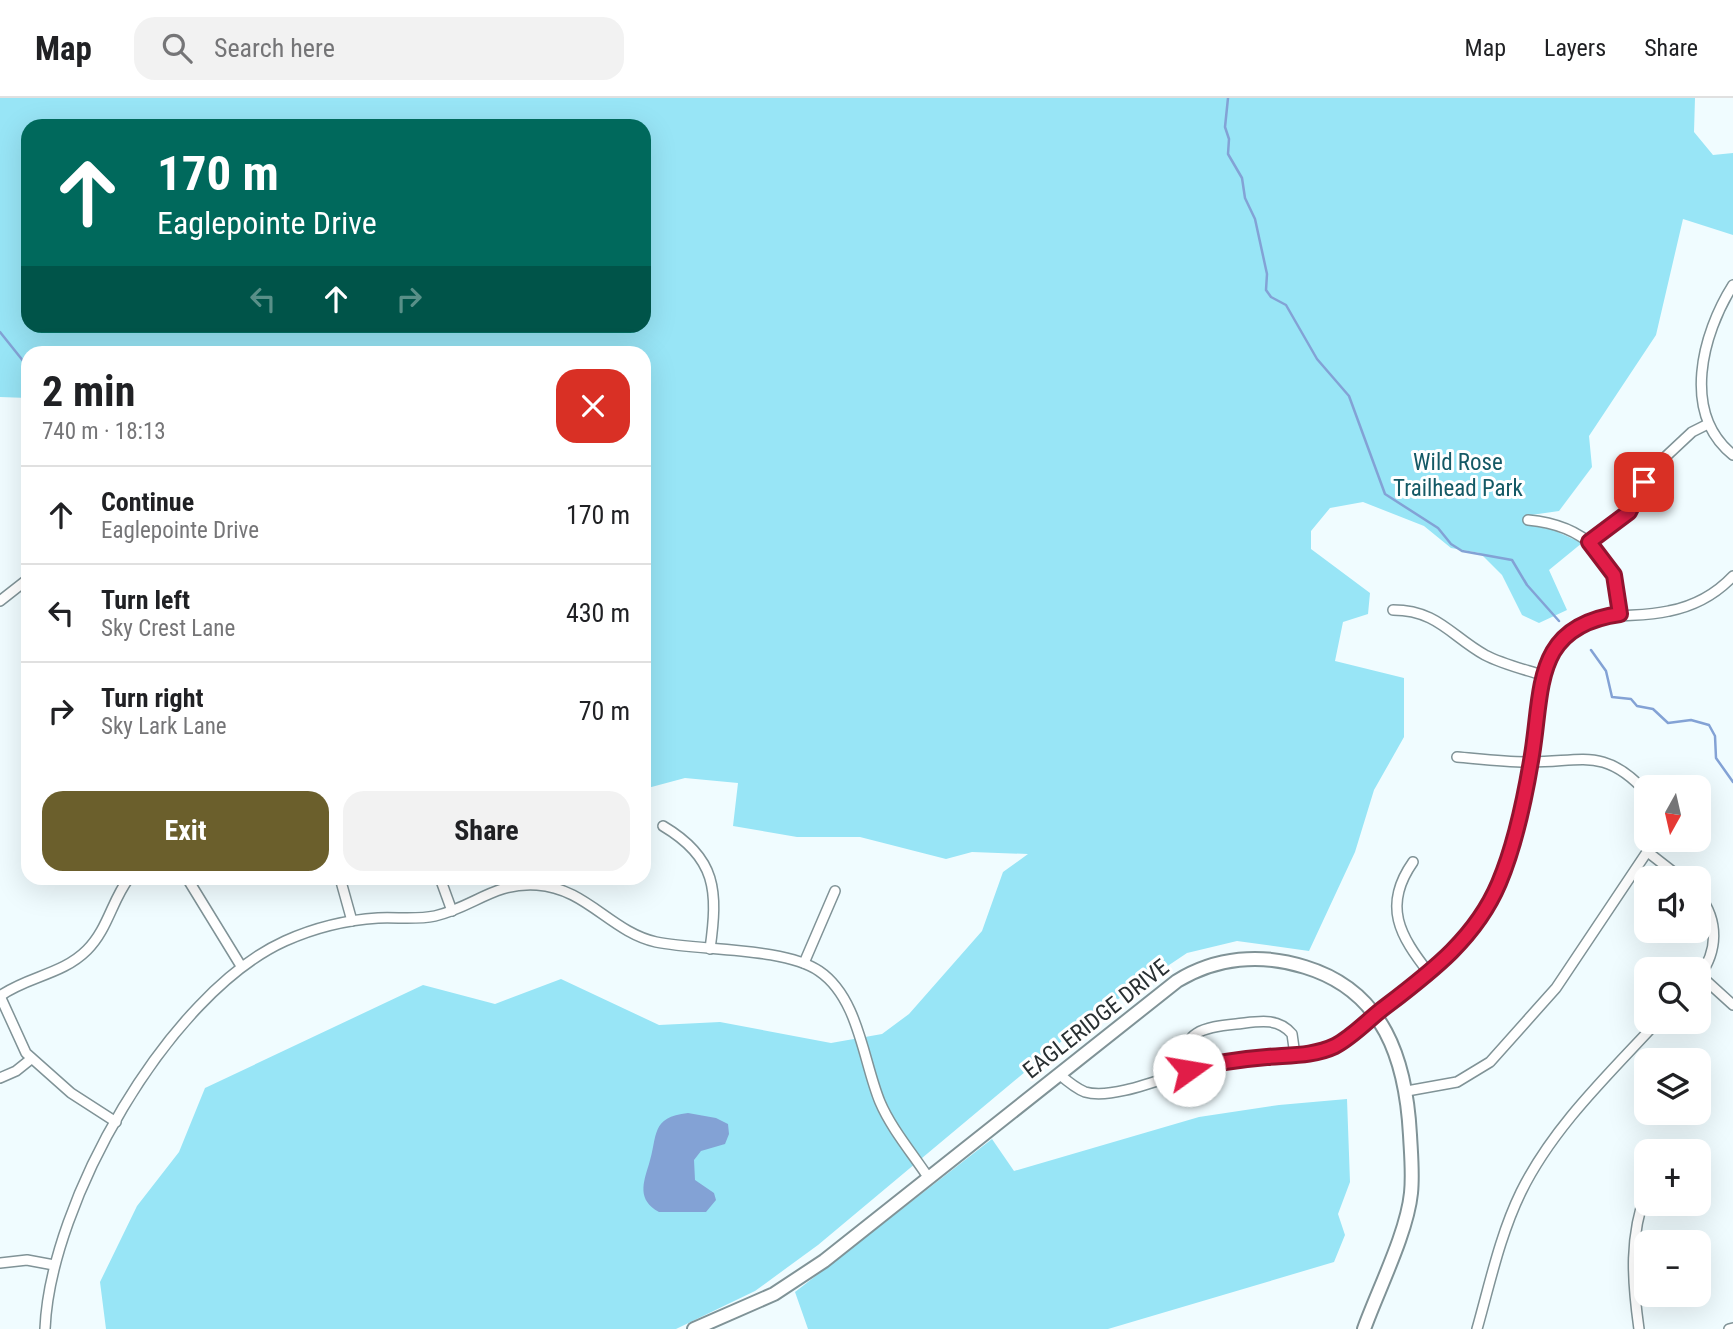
<!DOCTYPE html>
<html lang="en">
<head>
<meta charset="utf-8">
<style>
  body { margin:0; font-family:"Roboto Condensed",sans-serif; background:#f2f2f2; color:#202124; height:100vh; display:flex; flex-direction:column; font-size:26px; white-space:nowrap }
  * { box-sizing:border-box; margin:0 }
  p { font-size:23px; color:#757577 }
  .icon { flex:none; width:38px; height:38px; fill:none; stroke:currentColor; stroke-width:2; stroke-linecap:round; stroke-linejoin:round }
  .map { position:relative; flex:1; overflow:hidden }
  .sheet { position:absolute; left:21px; top:248px; width:630px; height:539px; display:flex; flex-direction:column; background:#fff; border-radius:21px; box-shadow:0 7px 28px #0002 }
  .sheet>* { flex:none }
  .banner { position:absolute; left:21px; top:21px; width:630px; height:214px; border-radius:21px; box-shadow:0 7px 28px #0002; background:#00695c; color:#fff; overflow:hidden }
  .needle { width:46px; rotate:188deg }
  .controls { position:absolute; left:1634px; top:677px; display:grid; gap:14px }
  .controls a { display:grid; place-items:center; width:77px; height:77px; border-radius:14px; background:#fff; box-shadow:0 7px 28px #0002; font-size:35px }
  .pin { position:absolute; display:grid; place-items:center; width:60px; height:60px; color:#fff; margin:-30px; border-radius:14px; box-shadow:0 4px 10px #0006 }
  .me { position:absolute; width:77px; margin:-38px; rotate:77deg; stroke-linejoin:round; filter:drop-shadow(0 0 5px #0008) }
  .turn { display:flex; align-items:center; gap:24px; height:147px; padding:0 21px; font-size:32px }
  .turn .icon { width:91px; height:91px; stroke-width:2.5 }
  .turn b { display:block; font-size:49px; line-height:60px }
  .lanes { display:flex; align-items:center; height:66px; padding:0 21px; background:#0003; justify-content:center; gap:35px; direction:ltr }
  .lanes .off { opacity:.35 }
  .round { display:grid; place-items:center; flex:none; width:74px; height:74px; border-radius:21px; background:#f2f2f2 }
  .headline { display:flex; align-items:center; justify-content:space-between; height:119px; padding:0 21px }
  h1 { font-size:42px; font-weight:700; line-height:52px }
  .action { display:flex; gap:14px; margin-top:auto; padding:14px 21px }
  .action a { flex:1; height:80px; border-radius:21px; background:#6b5f2c; color:#fff; font-size:28px; font-weight:700; line-height:80px; text-align:center }
  .action a+a { background:#f2f2f2; color:#202124 }
  ul { padding:0; list-style:none }
  li { display:flex; align-items:center; gap:21px; height:98px; padding:0 21px; border-top:2px solid #e0e0e0 }
  li div { flex:1 }
  li b { display:block; font-size:26px }
  li em { font-style:normal }
  header { display:flex; align-items:center; gap:42px; box-sizing:border-box; height:98px; padding:0 35px; background:#fff; border-bottom:2px solid #e0e0e0 }
  header strong { font-size:33px }
  nav { display:flex; gap:38px; margin-inline-start:auto; font-size:24px }
  .search { width:490px; height:63px; background:#f2f2f2; display:flex; align-items:center; gap:18px; box-sizing:border-box; padding:0 24px; border-radius:21px; color:#757577; font-size:26px }
  .map>svg:first-child { display:block }
  .green { fill:#98e5f6; fill-rule:evenodd }
  .water { fill:#83a2d5 }
  .lines { fill:none; stroke-linecap:round; stroke-linejoin:round }
  .stream { stroke:#83a2d5; stroke-width:2.5 }
  .street-casing { stroke:#809397; stroke-width:12 }
  .secondary-casing { stroke:#809397; stroke-width:16 }
  .street { stroke:#fff; stroke-width:9 }
  .secondary { stroke:#fff; stroke-width:12 }
  .route-casing { stroke:#92132f; stroke-width:18 }
  .route { stroke:#e11d48; stroke-width:12 }
  .labels { text-anchor:middle; dominant-baseline:central; stroke-width:6; stroke-linejoin:round; paint-order:stroke }
  .park-label { font-size:23px; fill:#145965; stroke:#fff }
  .street-label { font-size:23px; fill:#293032; stroke:#fff }
</style>
</head>
<body>
<header>
<strong>Map</strong>
<div class="search"><svg class="icon" aria-label="search" viewBox="0 0 24 24"><circle cx="10" cy="10" r="6"/><path d="M15 15l6 6"/></svg>Search here</div>
<nav><a>Map</a><a>Layers</a><a>Share</a></nav>
</header>
<div class="map">
<svg width="1733" height="1231" viewBox="0 0 1733 1231">
  <rect width="100%" height="100%" fill="#f0fcff"/>
  <g class="green">
    <path d="M 0,0 L 1695,0 L 1694,34 L 1713,57 L 1733,55 L 1733,137 L 1683,121 L 1656,237 L 1589,338 L 1592,369 L 1559,413 L 1531,417 L 1528,427 L 1553,432 L 1582,445 L 1549,472 L 1567,512 L 1539,525 L 1522,517 L 1502,477 L 1480,455 L 1451,450 L 1424,428 L 1363,404 L 1330,410 L 1311,433 L 1311,451 L 1370,495 L 1368,516 L 1343,524 L 1335,563 L 1404,580 L 1404,639 L 1374,692 L 1355,754 L 1309,853 L 1237,843 L 1187,855 L 1087,922 L 818,1147 L 755,1193 L 676,1231 L 106,1231 L 100,1184 L 137,1108 L 179,1054 L 205,990 L 423,887 L 495,906 L 561,881 L 659,927 L 720,924 L 831,945 L 882,936 L 909,916 L 982,833 L 1003,774 L 1028,756 L 972,754 L 946,761 L 860,739 L 797,739 L 733,728 L 738,685 L 685,680 L 644,691 L 644,256 L 28,256 L 28,300 L 0,299 ZM 28,28 L 644,28 L 644,228 L 28,228 Z"/>
    <polygon points="1347,1001 1350,1084 1338,1116 1345,1137 1334,1164 1108,1231 808,1231 795,1194 992,1041 1014,1073 1199,1019 1279,1007"/>
  </g>
  <path class="water" d="M 688,1015 L 716,1020 L 728,1026 L 729,1036 L 725,1046 L 701,1053 L 694,1062 L 695,1082 L 714,1095 L 716,1102 L 706,1114 L 659,1114 C 637,1102 643,1085 649,1066 C 658,1038 650,1019 688,1015 Z"/>
  <g class="lines">
    <g class="stream">
      <polyline points="1228,0 1225,29 1229,41 1228,56 1242,80 1245,100 1255,121 1267,176 1266,192 1271,199 1286,207 1317,261 1349,298 1385,396 1438,430 1451,446 1462,453 1512,462 1527,487 1559,523"/>
      <polyline points="0,234 28,269"/>
      <polyline points="1591,552 1606,573 1612,599 1631,601 1637,608 1653,611 1668,625 1691,622 1709,627 1715,638 1716,660 1733,684"/>
    </g>
    <defs>
      <g id="street">
        <path d="M 1733,187 C 1702,236 1681,315 1733,357"/>
        <path d="M 1528,422 C 1583,427 1619,458 1621,516"/>
        <polyline points="1589,444 1629,414 1647,378 1661,363 1692,334 1708,326"/>
        <polyline points="0,503 28,481"/>
        <path d="M 1393,512 C 1437,512 1451,538 1485,557 C 1502,566 1523,571 1542,577"/>
        <path d="M 1457,659 C 1480,661 1504,664 1527,664 C 1581,665 1603,647 1647,695"/>
        <path d="M 663,728 C 717,760 718,793 710,851"/>
        <polyline points="1649,755 1681,780"/>
        <path d="M 1413,764 C 1382,808 1400,838 1429,875"/>
        <polyline points="187,780 241,868"/>
        <polyline points="340,780 352,823"/>
        <polyline points="440,780 452,813"/>
        <path d="M 1699,797 C 1719,823 1718,853 1699,879"/>
        <polyline points="804,865 835,793"/>
        <polyline points="1701,878 1733,907"/>
        <path d="M 0,898 C 28,878 62,877 87,852 C 108,831 112,802 129,780"/>
        <polyline points="0,898 26,955 71,995 116,1024"/>
        <path d="M 1189,972 C 1176,933 1206,929 1236,926 C 1256,924 1277,918 1292,936 L 1295,957"/>
        <path d="M 1059,976 C 1067,983 1075,990 1085,994 C 1116,1003 1176,974 1208,967 C 1246,958 1287,964 1324,952 C 1347,945 1365,925 1384,910 C 1483,834 1505,799 1528,676 C 1537,633 1530,584 1558,549 C 1591,507 1625,523 1669,513 C 1694,508 1716,496 1733,478"/>
        <polyline points="0,980 16,973 31,961"/>
        <polyline points="1407,993 1457,984 1490,964 1556,890 1655,742"/>
        <polyline points="0,1165 27,1162 54,1167"/>
        <path d="M 45,1231 C 50,1105 168,896 285,843 C 314,830 346,822 378,820 C 397,819 416,822 435,818 C 474,809 494,784 537,787 C 586,790 611,834 656,844 C 700,853 784,849 819,873 C 859,900 863,963 880,1004 C 891,1030 912,1055 928,1079"/>
        <path d="M 1477,1231 C 1490,1185 1500,1137 1521,1094 C 1553,1029 1608,977 1657,924"/>
        <path d="M 1639,1231 C 1632,1181 1629,1139 1647,1091"/>
        <polyline points="1729,1231 1733,1230"/>
      </g>
      <path id="secondary" d="M 694,1231 L 774,1196 L 824,1163 L 1177,883 C 1216,859 1261,855 1305,869 C 1384,893 1406,962 1410,1037 C 1411,1056 1413,1076 1411,1095 C 1407,1135 1378,1192 1364,1231"/>
    </defs>
    <use href="#street" class="street-casing"/>
    <use href="#secondary" class="secondary-casing"/>
    <use href="#street" class="street"/>
    <use href="#secondary" class="secondary"/>
  </g>
  <g class="lines">
    <defs>
      <path id="route" d="M 1189,972 C 1215,965 1240,961 1267,959 C 1290,957 1314,958 1335,948 C 1352,939 1366,924 1381,912 C 1428,876 1475,842 1499,785 C 1516,745 1525,700 1532,657 C 1543,590 1533,528 1620,516 L 1614,477 L 1589,444 L 1629,414 L 1644,384"/>
    </defs>
    <use href="#route" class="route-casing"/>
    <use href="#route" class="route"/>
  </g>
  <g class="labels">
    <g class="park-label">
      <text x="1458" y="364">Wild Rose<tspan x="1458" dy="26">Trailhead Park</tspan></text>
    </g>
    <g class="street-label">
      <text transform="translate(1096 921) rotate(-38)">EAGLERIDGE DRIVE</text>
    </g>
  </g>
</svg>
<div class="controls">
<a><svg class="needle" viewBox="-14 -14 28 28"><path d="M0-13l5 13h-10z" fill="#e53935"/><path d="M0 13l5-13h-10z" fill="#757577"/></svg></a>
<a><svg class="icon" aria-label="sound" viewBox="0 0 24 24"><path d="M4 9h4l5-4v14l-5-4H4zM17 9q2 3 0 6"/></svg></a>
<a><svg class="icon" aria-label="search" viewBox="0 0 24 24"><circle cx="10" cy="10" r="6"/><path d="M15 15l6 6"/></svg></a>
<a><svg class="icon" aria-label="layers" viewBox="0 0 24 24"><path d="M12 4l9 5-9 5-9-5zM3 14l9 5 9-5"/></svg></a>
<a>+</a>
<a>−</a>
</div>
<div class="pin" style="left:1644px;top:384px;background:#d93025"><svg class="icon" aria-label="arrive" viewBox="0 0 24 24"><path d="M6 21V4h12l-3 4 3 4H6"/></svg></div>
<svg class="me" style="left:1189px;top:972px" viewBox="-20 -20 40 40"><circle r="19" fill="#fff"/><path d="M0-13L10 11 0 6-10 11z" fill="#e11d48"/></svg>
<div class="banner">
<div class="turn"><svg class="icon" aria-label="ahead" viewBox="0 0 24 24"><path d="M12 20V5M6 11l6-6 6 6"/></svg><div><b>170 m</b>Eaglepointe Drive</div></div>
<div class="lanes"><svg class="icon off" aria-label="left" viewBox="0 0 24 24"><path d="M17 20v-9H6M10 6l-5 5 5 5"/></svg><svg class="icon" aria-label="ahead" viewBox="0 0 24 24"><path d="M12 20V5M6 11l6-6 6 6"/></svg><svg class="icon off" aria-label="right" viewBox="0 0 24 24"><path d="M7 20v-9h11M14 6l5 5-5 5"/></svg></div>
</div>
<section class="sheet">
<div class="headline"><div><h1>2 min</h1><p>740 m · 18:13</p></div><a class="round" style="background:#d93025;color:#fff"><svg class="icon" aria-label="close" viewBox="0 0 24 24"><path d="M6 6l12 12M18 6L6 18"/></svg></a></div>
<ul>
<li><svg class="icon" aria-label="ahead" viewBox="0 0 24 24"><path d="M12 20V5M6 11l6-6 6 6"/></svg><div><b>Continue</b><p>Eaglepointe Drive</p></div><em>170 m</em></li>
<li><svg class="icon" aria-label="left" viewBox="0 0 24 24"><path d="M17 20v-9H6M10 6l-5 5 5 5"/></svg><div><b>Turn left</b><p>Sky Crest Lane</p></div><em>430 m</em></li>
<li><svg class="icon" aria-label="right" viewBox="0 0 24 24"><path d="M7 20v-9h11M14 6l5 5-5 5"/></svg><div><b>Turn right</b><p>Sky Lark Lane</p></div><em>70 m</em></li>
</ul>
<div class="action"><a>Exit</a><a>Share</a></div>
</section>
</div>
</body>
</html>
